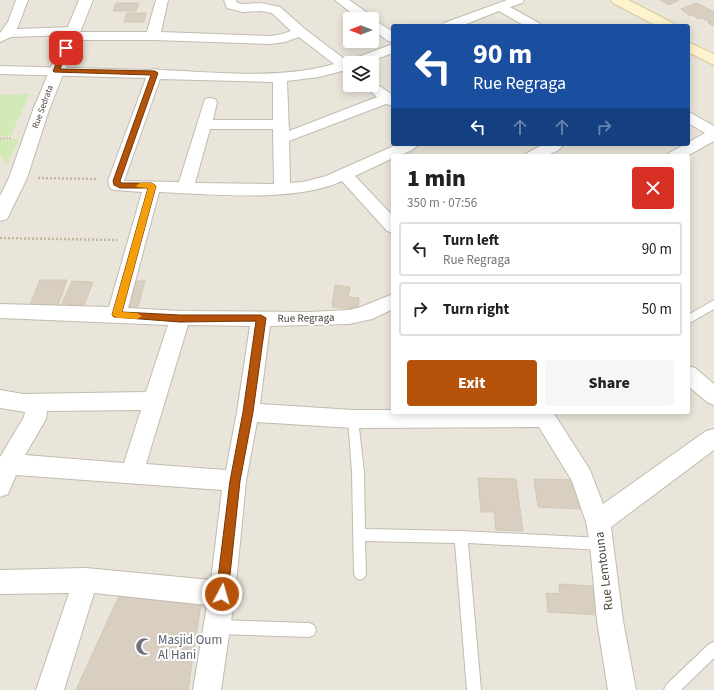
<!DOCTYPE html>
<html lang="en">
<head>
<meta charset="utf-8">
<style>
  body { margin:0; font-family:"Source Sans 3",sans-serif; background:#f6f6f6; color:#222; height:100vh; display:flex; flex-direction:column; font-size:15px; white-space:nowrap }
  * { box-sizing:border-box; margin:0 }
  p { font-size:13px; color:#767676 }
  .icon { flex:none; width:22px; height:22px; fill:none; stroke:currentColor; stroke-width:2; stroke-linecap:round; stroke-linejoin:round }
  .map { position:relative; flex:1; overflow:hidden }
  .panel { position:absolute; left:391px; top:154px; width:299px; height:260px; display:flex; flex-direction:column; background:#fff; border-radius:4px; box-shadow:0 2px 10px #0003 }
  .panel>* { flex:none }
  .banner { position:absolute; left:391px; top:24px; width:299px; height:122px; border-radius:4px; box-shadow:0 2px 10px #0003; background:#1a4fa0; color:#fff; overflow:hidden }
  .needle { width:26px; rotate:270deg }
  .fabs { position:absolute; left:343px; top:12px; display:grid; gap:8px }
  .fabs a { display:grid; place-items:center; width:36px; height:36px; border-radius:4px; background:#fff; box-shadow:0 2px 10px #0003; font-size:20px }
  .pin { position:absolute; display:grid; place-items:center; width:34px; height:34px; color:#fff; margin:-17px; border-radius:8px; box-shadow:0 2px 6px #0006 }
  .me { position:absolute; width:44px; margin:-22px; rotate:6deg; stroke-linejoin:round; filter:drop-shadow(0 0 3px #0008) }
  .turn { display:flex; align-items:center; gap:14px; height:84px; padding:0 16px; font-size:18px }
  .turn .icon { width:52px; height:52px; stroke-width:2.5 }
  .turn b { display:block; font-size:28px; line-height:34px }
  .lanes { display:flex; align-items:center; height:38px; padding:0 16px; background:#0003; justify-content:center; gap:20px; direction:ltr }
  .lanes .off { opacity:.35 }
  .round { display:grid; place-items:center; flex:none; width:42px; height:42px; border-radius:4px; background:#f6f6f6 }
  .overview { display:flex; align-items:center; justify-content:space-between; height:68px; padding:0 16px }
  h1 { font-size:24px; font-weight:800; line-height:30px }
  .action { display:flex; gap:8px; margin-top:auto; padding:8px 16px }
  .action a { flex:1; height:46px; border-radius:4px; background:#b45309; color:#fff; font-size:16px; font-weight:800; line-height:46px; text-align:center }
  .action a+a { background:#f6f6f6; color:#222 }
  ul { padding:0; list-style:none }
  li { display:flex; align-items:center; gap:12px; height:54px; margin:0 8px 6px; padding:0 8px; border:2px solid #e0e0e0; border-radius:4px }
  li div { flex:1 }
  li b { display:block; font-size:15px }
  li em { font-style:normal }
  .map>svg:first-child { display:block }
  .residential { fill:#eae5da; fill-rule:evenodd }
  .green { fill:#d2eab5 }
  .building { fill:#d8cfc1; stroke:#d3c7b4 }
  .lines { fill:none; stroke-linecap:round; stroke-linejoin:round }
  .service-casing { stroke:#c2bbae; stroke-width:2 }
  .minor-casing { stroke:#c2bbae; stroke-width:2 }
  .tertiary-casing { stroke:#c2bbae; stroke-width:2 }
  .secondary-casing { stroke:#d6c79b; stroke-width:2 }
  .path-far1 { stroke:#c4b79f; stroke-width:2; stroke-dasharray:1.5 1.5; stroke-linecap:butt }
  .path { stroke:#c4b79f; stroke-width:2.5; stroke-dasharray:2 2; stroke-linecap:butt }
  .service { fill:#fff; fill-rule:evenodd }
  .minor { fill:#fff; fill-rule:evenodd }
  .tertiary { fill:#fff; fill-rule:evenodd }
  .secondary { fill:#fff3cd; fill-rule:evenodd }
  .route { fill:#b45309; stroke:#753606 }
  .slow { fill:#f59e0b }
  .labels { text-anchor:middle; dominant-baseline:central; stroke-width:4; stroke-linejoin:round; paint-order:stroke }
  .far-street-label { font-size:9px; fill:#4b4439; stroke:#fff }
  .street-label { font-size:11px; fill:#4b4439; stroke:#fff }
  .near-street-label { font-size:13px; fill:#4b4439; stroke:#fff }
  .near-worship-label { font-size:13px; fill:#5b616d; stroke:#fff; text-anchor:start }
</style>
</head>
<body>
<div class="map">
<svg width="714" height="690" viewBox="0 0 714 690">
  <rect width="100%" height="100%" fill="#f6f3ec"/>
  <path class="residential" d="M 0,0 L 714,0 L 714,690 L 0,690 ZM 350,19 L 372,19 L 372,41 L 350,41 ZM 393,26 L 688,26 L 688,144 L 393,144 ZM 350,63 L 372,63 L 372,85 L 350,85 ZM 393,156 L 688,156 L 688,412 L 393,412 Z"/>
  <g class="green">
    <polygon points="29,94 11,136 0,137 0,95"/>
    <polygon points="19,139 6,166 0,154 0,140"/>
  </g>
  <g class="building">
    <polygon points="660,0 679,0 669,5"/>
    <polygon points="116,3 139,3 136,11 113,11"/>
    <polygon points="696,3 714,12 714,26 708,23 710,22 702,18 699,19 692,15 690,16 681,9"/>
    <polygon points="127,13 146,13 144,22 124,22"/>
    <polygon points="40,280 67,280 58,305 30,305"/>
    <polygon points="72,281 93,282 84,305 62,304"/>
    <polygon points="129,281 145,281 138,307 121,307"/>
    <polygon points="335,285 350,287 348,297 359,298 358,309 332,307"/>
    <polygon points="478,478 516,479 523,531 496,530 494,512 481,512"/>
    <polygon points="534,479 578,480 583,509 538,507"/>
    <polygon points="559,584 593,586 598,615 548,612 546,593 560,594"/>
    <polygon points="124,585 201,603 188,690 76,690"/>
  </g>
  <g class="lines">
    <defs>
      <g id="service">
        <polygon points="714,300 714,309 688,324 688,315"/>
        <polygon points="353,414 357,416 358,419 364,472 365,529 461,531 602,538 606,540 608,544 606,548 602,550 468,543 481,690 467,690 455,543 365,541 366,574 364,578 360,580 356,578 354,574 352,472 348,419 349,416"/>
        <polygon points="217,620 309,623 314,625 316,630 314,635 309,637 217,634 212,632 210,627 212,622"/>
        <polygon points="714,642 714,658 681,690 664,690 666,685 709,644"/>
      </g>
      <g id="minor">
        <path d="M 16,0 L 28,0 L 17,29 L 73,27 L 78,28 L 79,32 L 147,32 L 156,0 L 168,0 L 161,32 L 271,36 L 282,34 L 291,31 L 272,13 L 261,11 L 243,12 L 227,8 L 224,0 L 236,0 L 237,3 L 243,4 L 261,3 L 280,7 L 305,29 L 347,61 L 393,44 L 393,53 L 365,63 L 350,63 L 350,74 L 342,71 L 319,77 L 287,81 L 289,131 L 377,97 L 363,85 L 372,85 L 372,81 L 393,95 L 393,106 L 386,104 L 289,141 L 290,183 L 303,182 L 326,176 L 398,144 L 419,144 C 414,150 401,156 393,156 L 393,158 L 355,176 L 393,216 L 393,233 L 387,231 L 342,181 C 294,203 211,194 159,192 L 128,308 L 180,311 L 308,312 L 349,310 L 361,307 L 393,294 L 393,309 L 372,319 L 349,324 L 270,326 L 260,404 L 353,410 L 393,410 L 393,412 L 553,412 L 590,470 L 603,504 L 706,431 L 714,429 L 714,450 L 611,527 L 623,621 L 636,690 L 608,690 L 597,621 L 590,544 L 586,522 L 572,481 L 539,427 L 353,428 L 257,422 L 246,481 L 235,594 L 221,690 L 193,690 L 207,605 L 94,593 L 64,690 L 36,690 L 69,593 L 0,594 L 0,570 L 86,568 L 211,580 L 222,490 L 16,475 L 8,494 L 0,497 L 0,457 L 24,417 L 25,412 L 0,408 L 0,390 L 23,394 L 146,392 L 168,325 L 0,318 L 0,304 L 109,307 L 142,192 L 114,190 L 110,188 L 108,181 L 146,78 L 0,74 L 0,66 L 150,70 L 155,69 L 160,70 C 217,72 279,80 334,64 L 299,37 L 285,42 L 271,44 L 153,40 L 71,40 L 66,39 L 65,35 L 11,37 L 0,42 L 0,33 L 8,22 ZM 160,79 L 273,82 L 273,120 L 213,120 L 217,102 L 215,99 L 210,98 L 205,99 L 179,182 L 124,181 ZM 210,129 L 273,129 L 274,184 L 195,183 ZM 188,325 L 250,326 L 237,412 L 226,470 L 146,464 ZM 141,410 L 124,463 L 25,455 L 46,419 L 47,411 Z"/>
        <polygon points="335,0 349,0 372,16 373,19 393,32 393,42 388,41 372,29 372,19 359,19"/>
        <polygon points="507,0 524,0 522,3 510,7 539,23 541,26 525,26 499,11 461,26 442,26 444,23"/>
        <polygon points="688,112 693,114 714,126 714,141 687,156 667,156 669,153 705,133 688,123"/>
        <path d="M 544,144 L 564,144 C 555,157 539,156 525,156 L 527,153 Z"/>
        <polygon points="688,366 695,368 714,384 714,405 707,402 688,386"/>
      </g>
      <polygon id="tertiary" points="79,0 93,0 49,110 27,178 7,219 0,221 0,196 9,178 33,110"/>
      <g id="secondary">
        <polygon points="611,0 628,0 673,23 675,26 657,26 613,3"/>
        <polygon points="688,42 714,54 714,65 688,52"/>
      </g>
    </defs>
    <use href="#service" class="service-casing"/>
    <use href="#minor" class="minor-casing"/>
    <use href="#tertiary" class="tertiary-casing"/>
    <use href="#secondary" class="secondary-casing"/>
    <polyline class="path-far1" points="0,139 11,138"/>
    <g class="path">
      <polyline points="38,178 97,179"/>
      <polyline points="0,238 117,240"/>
    </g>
    <use href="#service" class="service"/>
    <use href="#minor" class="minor"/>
    <use href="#tertiary" class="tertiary"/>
    <use href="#secondary" class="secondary"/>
  </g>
  <polygon class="route" points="64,46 69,48 60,69 155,71 158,73 120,181 121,183 152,183 156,186 122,312 180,315 261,315 266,318 253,412 240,481 228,594 226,598 222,600 218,598 216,594 230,481 243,412 256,321 180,322 114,317 112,315 148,188 120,188 114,185 113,181 151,75 54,72 53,71"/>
  <polygon class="slow" points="140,183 152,183 156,186 122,312 137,313 142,316 137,319 117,318 112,315 148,188 137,187 136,186"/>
  <defs>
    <symbol id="mosque-bare" viewBox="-9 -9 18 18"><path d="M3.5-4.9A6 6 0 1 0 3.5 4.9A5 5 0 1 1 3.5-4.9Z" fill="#6b7280" stroke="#fff" stroke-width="2.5" paint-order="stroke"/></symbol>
  </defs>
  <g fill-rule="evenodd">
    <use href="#mosque-bare" x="132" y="634" width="25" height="25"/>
  </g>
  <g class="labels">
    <g class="far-street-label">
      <text transform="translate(43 107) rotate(-70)">Rue Sedrata</text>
    </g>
    <g class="street-label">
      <text transform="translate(306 318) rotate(-1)">Rue Regraga</text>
    </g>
    <g class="near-street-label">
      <text transform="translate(604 571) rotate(-97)">Rue Lemtouna</text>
    </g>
    <g class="near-worship-label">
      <text x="158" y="640">Masjid Oum<tspan x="158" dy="15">Al Hani</tspan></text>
    </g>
  </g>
</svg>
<div class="fabs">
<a><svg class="needle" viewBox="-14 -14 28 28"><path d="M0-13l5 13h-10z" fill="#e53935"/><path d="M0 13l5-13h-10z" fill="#767676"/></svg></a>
<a><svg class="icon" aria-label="layers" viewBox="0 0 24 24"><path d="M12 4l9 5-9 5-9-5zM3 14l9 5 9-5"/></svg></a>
</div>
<div class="pin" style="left:66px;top:48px;background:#d93025"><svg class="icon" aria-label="arrive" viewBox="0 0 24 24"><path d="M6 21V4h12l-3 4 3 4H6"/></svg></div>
<svg class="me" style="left:222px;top:594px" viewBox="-20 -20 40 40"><circle r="17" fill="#b45309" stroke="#fff" stroke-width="3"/><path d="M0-11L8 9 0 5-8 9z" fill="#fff"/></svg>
<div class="banner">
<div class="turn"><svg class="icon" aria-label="left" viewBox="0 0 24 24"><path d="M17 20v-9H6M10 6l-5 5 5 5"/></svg><div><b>90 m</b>Rue Regraga</div></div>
<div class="lanes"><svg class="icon" aria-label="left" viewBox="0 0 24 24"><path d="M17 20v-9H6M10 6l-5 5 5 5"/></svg><svg class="icon off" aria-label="ahead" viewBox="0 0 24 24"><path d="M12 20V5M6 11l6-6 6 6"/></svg><svg class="icon off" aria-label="ahead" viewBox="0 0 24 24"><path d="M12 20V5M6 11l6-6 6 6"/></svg><svg class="icon off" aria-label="right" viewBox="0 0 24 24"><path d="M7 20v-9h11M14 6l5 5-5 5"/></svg></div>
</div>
<section class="panel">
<div class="overview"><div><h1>1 min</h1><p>350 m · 07:56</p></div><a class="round" style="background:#d93025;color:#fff"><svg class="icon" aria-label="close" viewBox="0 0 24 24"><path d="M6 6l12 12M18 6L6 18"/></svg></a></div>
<ul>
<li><svg class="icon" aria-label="left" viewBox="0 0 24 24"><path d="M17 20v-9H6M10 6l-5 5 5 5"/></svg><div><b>Turn left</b><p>Rue Regraga</p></div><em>90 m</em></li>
<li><svg class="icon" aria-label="right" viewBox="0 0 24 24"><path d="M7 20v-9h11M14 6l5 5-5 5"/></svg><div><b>Turn right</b></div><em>50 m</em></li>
</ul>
<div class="action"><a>Exit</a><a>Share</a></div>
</section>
</div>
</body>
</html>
